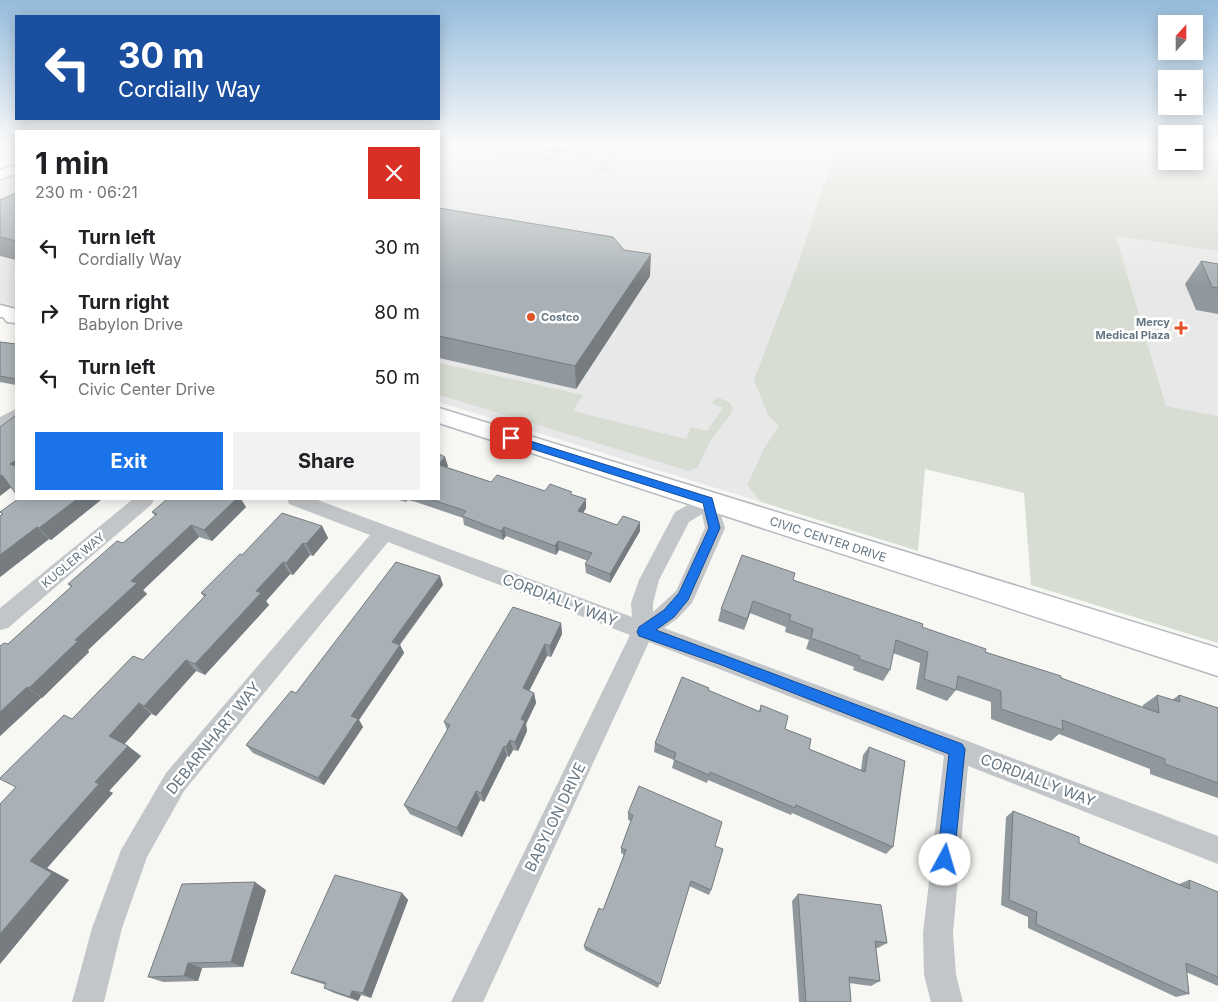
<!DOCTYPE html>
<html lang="en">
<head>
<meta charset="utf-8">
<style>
  body { margin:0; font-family:Inter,sans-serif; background:#f2f2f2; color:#202124; height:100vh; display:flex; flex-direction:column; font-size:19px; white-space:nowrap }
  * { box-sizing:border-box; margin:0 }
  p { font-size:16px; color:#757577 }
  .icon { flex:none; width:28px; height:28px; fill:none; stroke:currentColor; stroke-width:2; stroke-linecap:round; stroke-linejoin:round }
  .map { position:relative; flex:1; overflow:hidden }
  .sheet { position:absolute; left:15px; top:130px; width:425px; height:370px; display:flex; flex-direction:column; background:#fff; border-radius:0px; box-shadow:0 2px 12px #0003 }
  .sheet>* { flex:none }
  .top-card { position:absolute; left:15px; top:15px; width:425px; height:105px; border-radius:0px; box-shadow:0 2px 12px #0003; background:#1a4fa0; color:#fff; overflow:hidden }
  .needle { width:32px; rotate:21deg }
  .tools { position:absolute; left:1158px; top:15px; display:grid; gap:10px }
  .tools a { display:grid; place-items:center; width:45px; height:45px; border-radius:0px; background:#fff; box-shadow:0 2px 12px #0003; font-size:25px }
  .pin { position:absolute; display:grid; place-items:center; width:42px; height:42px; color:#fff; margin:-21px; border-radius:10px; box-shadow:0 2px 8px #0006 }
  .me { position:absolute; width:55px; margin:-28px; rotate:6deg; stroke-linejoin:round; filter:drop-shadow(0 0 4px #0008) }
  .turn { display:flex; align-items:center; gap:18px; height:105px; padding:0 20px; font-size:22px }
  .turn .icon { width:65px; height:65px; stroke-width:2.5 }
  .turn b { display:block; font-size:35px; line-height:42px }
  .round { display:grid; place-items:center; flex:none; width:52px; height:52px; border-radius:0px; background:#f2f2f2 }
  .overview { display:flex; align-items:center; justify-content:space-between; height:85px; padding:0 20px }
  h1 { font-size:30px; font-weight:700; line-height:38px }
  .button { display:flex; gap:10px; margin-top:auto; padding:10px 20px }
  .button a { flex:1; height:58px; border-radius:0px; background:#1a73e8; color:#fff; font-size:20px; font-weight:700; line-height:58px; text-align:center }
  .button a+a { background:#f2f2f2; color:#202124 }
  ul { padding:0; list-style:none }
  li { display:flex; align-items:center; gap:15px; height:65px; padding:0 20px }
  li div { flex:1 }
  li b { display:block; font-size:19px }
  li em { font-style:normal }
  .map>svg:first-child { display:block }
  .built { fill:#e7e8e7 }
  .green { fill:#d8ddd4 }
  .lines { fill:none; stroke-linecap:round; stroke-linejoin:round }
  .secondary-casing { stroke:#b4babe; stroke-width:3 }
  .street { fill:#c2c6c9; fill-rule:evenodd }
  .secondary { fill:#fff; fill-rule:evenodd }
  .wall { fill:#91989d }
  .shaded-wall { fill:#767c7f }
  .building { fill:#a9b1b6; stroke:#767c7f }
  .route { fill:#1a73e8; stroke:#114b97 }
  .poi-dot { fill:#e25328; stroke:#fff; stroke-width:2 }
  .labels { text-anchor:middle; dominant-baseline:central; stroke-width:5; stroke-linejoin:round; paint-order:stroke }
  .far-poi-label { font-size:11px; font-weight:bold; fill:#667784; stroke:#fff; text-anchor:start }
  .street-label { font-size:12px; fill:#667784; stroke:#fff }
  .near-street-label { font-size:15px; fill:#667784; stroke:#fff }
</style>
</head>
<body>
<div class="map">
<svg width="1218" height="1002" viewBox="0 0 1218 1002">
  <rect width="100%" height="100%" fill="#f7f7f3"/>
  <g class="built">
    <polygon points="439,144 837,144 798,264 779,426 764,448 747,485 761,502 439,402"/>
    <polygon points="16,174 16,309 0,306 0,180"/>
    <polygon points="1116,236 1218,251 1218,416 1166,406"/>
  </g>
  <g class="green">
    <polygon points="588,144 600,144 586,162 570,164 569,163"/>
    <polygon points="615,144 631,144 607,170 615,171 613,173 595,170"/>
    <polygon points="837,144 1166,144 1166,161 1194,161 1194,147 1218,149 1218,251 1116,236 1166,406 1218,416 1218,643 1031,585 1024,493 925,469 918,551 761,502 747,485 764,448 779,426 768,415 754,380 798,264"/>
    <polygon points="486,145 555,155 558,158 554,162 546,164 470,152 477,146"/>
    <polygon points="439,363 583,395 573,411 686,439 691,427 707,431 723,408 712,403 717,397 730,403 733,408 731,414 711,440 698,467 689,471 439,395"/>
  </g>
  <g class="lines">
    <defs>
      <g id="secondary">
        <polygon points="1209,144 1218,144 1218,149"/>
        <polygon points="16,165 16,174 0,179 0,170"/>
        <polygon points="0,305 16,309 16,323 7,322 3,317 0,317"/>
        <polygon points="439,408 1218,648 1218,676 439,423"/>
      </g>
    </defs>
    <use href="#secondary" class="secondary-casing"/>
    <g class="street">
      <polygon points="16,409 16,421 0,429 0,417"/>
      <path d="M 708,494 L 715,496 L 725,528 L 692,603 L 677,619 L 664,628 L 957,737 L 1218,836 L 1218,864 L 968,766 L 953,933 L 956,975 L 963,1002 L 931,1002 L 924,975 L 923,933 L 944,756 L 649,642 L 483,1002 L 451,1002 L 630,635 L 388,542 L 184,791 L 147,857 L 122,928 L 104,1002 L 72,1002 L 92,928 L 121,850 L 166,773 L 370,535 L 289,504 L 287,499 L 315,499 L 632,617 L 631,603 L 639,580 L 675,512 ZM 702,514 L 705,528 L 676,591 L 653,612 L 653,603 L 659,580 L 689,522 Z"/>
      <polygon points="133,499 154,499 152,504 8,628 0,630 0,608"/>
    </g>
    <use href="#secondary" class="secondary"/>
  </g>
  <g class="wall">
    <polygon points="439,144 453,144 444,150 439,150"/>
    <polygon points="526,144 571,144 561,153 526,149"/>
    <polygon points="16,193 16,260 0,256 0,200"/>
    <polygon points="439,208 624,250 650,276 576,389 439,358"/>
    <polygon points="1201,261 1218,264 1218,314 1196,310 1185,284"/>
    <polygon points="0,342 16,344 16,385 0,382"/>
    <polygon points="439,454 448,466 446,467 491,482 545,491 572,495 586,499 586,508 583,513 617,525 640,531 610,583 586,573 585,564 588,561 559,550 556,555 506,536 503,540 464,525 463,518 416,502 408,500 406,502 396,499 439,499"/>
    <polygon points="18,499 102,499 51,540 49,539 0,577 0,516 2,514 0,512"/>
    <polygon points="246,507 212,541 199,537 143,590 147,594 88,650 89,652 42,698 41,698 0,736 8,644 71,587 68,584 123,543 155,516 152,512"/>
    <polygon points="322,526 328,538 313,556 310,555 293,575 290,574 266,601 269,605 205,675 196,671 156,716 151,714 124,744 128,746 141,756 109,791 113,793 47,868 69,880 0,964 0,804 16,788 72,719 143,660 204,597 201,593 242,555"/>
    <polygon points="440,576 443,585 400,645 404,653 359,720 363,727 324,785 253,753 246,745 296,693"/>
    <polygon points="793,580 922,627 985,652 1143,708 1143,705 1157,695 1172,700 1179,695 1218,708 1218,798 1150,774 1150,769 1059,734 1051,741 991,719 991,702 956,690 947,701 916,689 920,663 893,653 890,670 883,681 853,670 854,667 806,649 809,640 785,632 786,627 750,613 744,630 718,621 721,609"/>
    <polygon points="561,623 562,634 551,657 547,656 529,691 534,693 536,703 526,724 527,731 518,751 513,750 509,757 507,756 484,802 480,800 462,837 410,814 404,805 447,730 444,722"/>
    <polygon points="709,691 759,711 761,705 785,729 809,749 861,770 863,755 869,747 893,847 886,854 792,813 791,815 708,780 707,783 672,768 674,760 654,752 655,743"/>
    <polygon points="1013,811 1079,843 1179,884 1189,880 1218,892 1218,986 1186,972 1189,994 1176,997 1028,928 1028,917 1001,905 1006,817"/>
    <polygon points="628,813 715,846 711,890 709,895 689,886 658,988 585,950 584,946 603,910 624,855 621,853 621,848 631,821 628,820"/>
    <polygon points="266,890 243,967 202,968 198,981 163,982 148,977"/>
    <polygon points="402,893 408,900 371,998 361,995 358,1001 334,993 324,988 326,985 301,977 291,973"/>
    <polygon points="798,894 887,943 878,948 876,948 880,981 871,986 849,983 851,1002 799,1002 792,901"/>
  </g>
  <g class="shaded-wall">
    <polygon points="443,144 453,144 444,150"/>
    <polygon points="565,144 571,144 561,153 561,148"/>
    <polygon points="651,254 650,276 576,389 575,366"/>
    <polygon points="445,457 448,466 441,474 439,464"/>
    <polygon points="16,460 16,471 10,464"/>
    <polygon points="2,475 13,486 0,496 0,476"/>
    <polygon points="77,499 102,499 51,540 39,528"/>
    <polygon points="236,499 241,499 246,507 212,541 204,530"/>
    <polygon points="586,499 586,508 579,520 578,511"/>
    <polygon points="640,522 640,531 610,583 610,574"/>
    <polygon points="191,525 199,537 143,590 147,594 88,650 89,652 42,698 29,688 75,640 131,581"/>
    <polygon points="322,526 328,538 313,556 306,544"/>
    <polygon points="37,527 49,539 0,577 0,555"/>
    <polygon points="504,527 506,536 503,540 501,531"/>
    <polygon points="558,541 559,550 556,555 555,546"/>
    <polygon points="303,543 310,555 293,575 286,563"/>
    <polygon points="283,562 290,574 266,601 269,605 205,675 195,664 256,591"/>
    <polygon points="440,576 443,585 395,650 392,642"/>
    <polygon points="753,601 750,613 744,630 747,619"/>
    <polygon points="561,623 562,634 551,657 550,646"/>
    <polygon points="545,644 547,656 525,699 523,688"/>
    <polygon points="400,645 404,653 359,720 363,727 324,785 318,778 351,716"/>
    <polygon points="186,660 196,671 156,716 144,706"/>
    <polygon points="27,687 41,698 0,736 0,712"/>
    <polygon points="534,693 536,703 526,724 527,731 518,751 515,742 521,719"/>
    <polygon points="139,703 151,714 122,747 109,736"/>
    <polygon points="510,740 513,750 509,757 506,747"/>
    <polygon points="128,746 141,756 109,791 113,793 47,868 69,880 0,964 0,934 30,861 95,782"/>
    <polygon points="504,746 507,756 484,802 481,793"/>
    <polygon points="476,791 480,800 462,837 457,828"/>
    <polygon points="255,882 266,890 243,967 231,962"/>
    <polygon points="402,893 408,900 371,998 363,993"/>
    <polygon points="188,963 202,968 198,981 184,976"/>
    <polygon points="352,991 361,995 358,1001 350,997"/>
  </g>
  <g class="building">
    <polygon points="530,144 565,144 561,148"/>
    <polygon points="16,193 16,241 0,237 0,200"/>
    <polygon points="439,208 613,237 624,250 651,254 575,366 439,336"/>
    <polygon points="1201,261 1218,264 1218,288 1212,287"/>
    <polygon points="0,342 16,344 16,379 0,376"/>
    <polygon points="15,416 16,417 16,460 10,464 16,466 16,494 2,475 0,476 0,427"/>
    <polygon points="439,454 445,457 439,464"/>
    <polygon points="439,465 491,482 497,475 545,491 550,484 572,492 570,494 586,499 578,511 617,525 623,516 640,522 610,574 585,564 592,553 558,541 555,546 504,527 501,531 462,516 466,511 430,499 439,499"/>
    <polygon points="18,499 77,499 39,528 37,527 0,555 0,516 3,514 0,512"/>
    <polygon points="167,499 236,499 204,530 191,525 131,581 137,583 75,640 78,641 29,688 27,687 0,712 0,646 4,643 8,644 72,586 68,584 117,541 123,543 157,514 152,512"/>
    <polygon points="282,513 322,526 306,544 303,543 286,563 283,562 256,591 261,593 195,664 186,660 144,706 139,703 109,736 128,746 95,782 99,784 30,861 52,873 0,934 0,804 16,787 0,779 0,778 64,715 72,719 133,656 143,660 206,595 201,593 240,554 242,555"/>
    <polygon points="742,555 795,573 793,580 923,624 922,627 986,649 985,652 1061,676 1061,678 1159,713 1157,695 1180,702 1179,695 1218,708 1218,783 1165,764 1165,759 1062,720 1063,730 1001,709 1001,691 958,676 956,690 924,679 928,652 896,640 890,670 859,659 860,656 811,638 813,629 789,620 791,615 753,601 747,619 721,609"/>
    <polygon points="396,562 440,576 392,642 400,645 351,716 358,719 318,778 246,745 291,691 296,693"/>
    <polygon points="513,607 561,623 550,646 545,644 523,688 534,693 521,719 525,721 515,742 510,740 506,747 504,746 481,793 476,791 457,828 404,805 450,725 444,722"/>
    <polygon points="682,677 709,688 708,690 760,712 761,705 788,716 785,729 811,739 809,749 865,772 869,747 905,761 893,847 796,805 795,808 710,772 709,775 674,760 676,753 655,743"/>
    <polygon points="639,786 722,822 715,846 723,849 711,890 691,881 660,984 584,946 599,908 603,910 626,850 621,848 633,815 628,813"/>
    <polygon points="1013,811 1079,837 1079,843 1190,889 1189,880 1218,892 1218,977 1186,963 1189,994 1036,924 1037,912 1009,900"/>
    <polygon points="335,875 402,893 363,993 352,991 350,997 324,988 326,983 291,973"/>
    <polygon points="255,882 231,962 188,963 184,976 148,977 182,884"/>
    <polygon points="798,894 881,905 887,943 875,941 880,981 849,977 851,1002 806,1002"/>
  </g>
  <linearGradient id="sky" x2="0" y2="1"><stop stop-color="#95bbdc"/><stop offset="0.51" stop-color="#fbfbfa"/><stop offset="1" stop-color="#fbfbfa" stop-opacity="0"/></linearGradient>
  <rect width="1218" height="285" fill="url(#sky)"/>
  <polygon class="route" points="511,435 712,498 720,528 688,600 674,617 656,630 962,744 965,749 954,860 951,866 945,869 939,866 937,860 949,754 719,664 639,636 637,632 639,627 664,610 679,593 709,528 703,503 507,441 505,438"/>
  <g class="poi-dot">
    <circle cx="531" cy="317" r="5"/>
    <path d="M1178.5 320.5h5v5h5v5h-5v5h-5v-5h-5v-5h5z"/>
  </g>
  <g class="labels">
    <g class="far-poi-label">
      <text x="541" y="317">Costco</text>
      <text x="1170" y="322" text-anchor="end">Mercy<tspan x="1170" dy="13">Medical Plaza</tspan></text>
    </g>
    <g class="street-label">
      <text transform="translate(828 539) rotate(18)">CIVIC CENTER DRIVE</text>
      <text transform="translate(73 560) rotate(-40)">KUGLER WAY</text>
    </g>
    <g class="near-street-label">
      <text transform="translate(560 600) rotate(21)">CORDIALLY WAY</text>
      <text transform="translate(213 738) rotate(-51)">DEBARNHART WAY</text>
      <text transform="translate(1038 780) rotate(21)">CORDIALLY WAY</text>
      <text transform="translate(555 817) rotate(-64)">BABYLON DRIVE</text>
    </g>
  </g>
</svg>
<div class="tools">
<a><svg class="needle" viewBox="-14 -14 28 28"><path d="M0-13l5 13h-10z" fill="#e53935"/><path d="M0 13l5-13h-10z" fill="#757577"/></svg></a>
<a>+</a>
<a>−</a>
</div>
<div class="pin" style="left:511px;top:438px;background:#d93025"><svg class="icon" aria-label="arrive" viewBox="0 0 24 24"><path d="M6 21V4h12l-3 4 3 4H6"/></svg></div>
<svg class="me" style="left:945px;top:860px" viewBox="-20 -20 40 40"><circle r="19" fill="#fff"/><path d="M0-13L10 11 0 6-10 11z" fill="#1a73e8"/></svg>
<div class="top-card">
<div class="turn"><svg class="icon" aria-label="left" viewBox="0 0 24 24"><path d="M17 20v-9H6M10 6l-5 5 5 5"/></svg><div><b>30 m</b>Cordially Way</div></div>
</div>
<section class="sheet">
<div class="overview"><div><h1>1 min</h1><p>230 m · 06:21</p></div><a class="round" style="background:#d93025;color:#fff"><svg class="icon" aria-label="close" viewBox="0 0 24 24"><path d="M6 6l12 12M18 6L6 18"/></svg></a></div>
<ul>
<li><svg class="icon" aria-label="left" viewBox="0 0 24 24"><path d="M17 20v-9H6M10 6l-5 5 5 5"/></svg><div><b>Turn left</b><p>Cordially Way</p></div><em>30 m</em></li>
<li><svg class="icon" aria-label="right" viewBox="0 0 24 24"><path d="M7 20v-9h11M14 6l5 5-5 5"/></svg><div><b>Turn right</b><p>Babylon Drive</p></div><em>80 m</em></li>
<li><svg class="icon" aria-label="left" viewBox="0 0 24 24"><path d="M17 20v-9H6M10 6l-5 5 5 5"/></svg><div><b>Turn left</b><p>Civic Center Drive</p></div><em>50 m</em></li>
</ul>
<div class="button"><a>Exit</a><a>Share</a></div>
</section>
</div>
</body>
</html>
